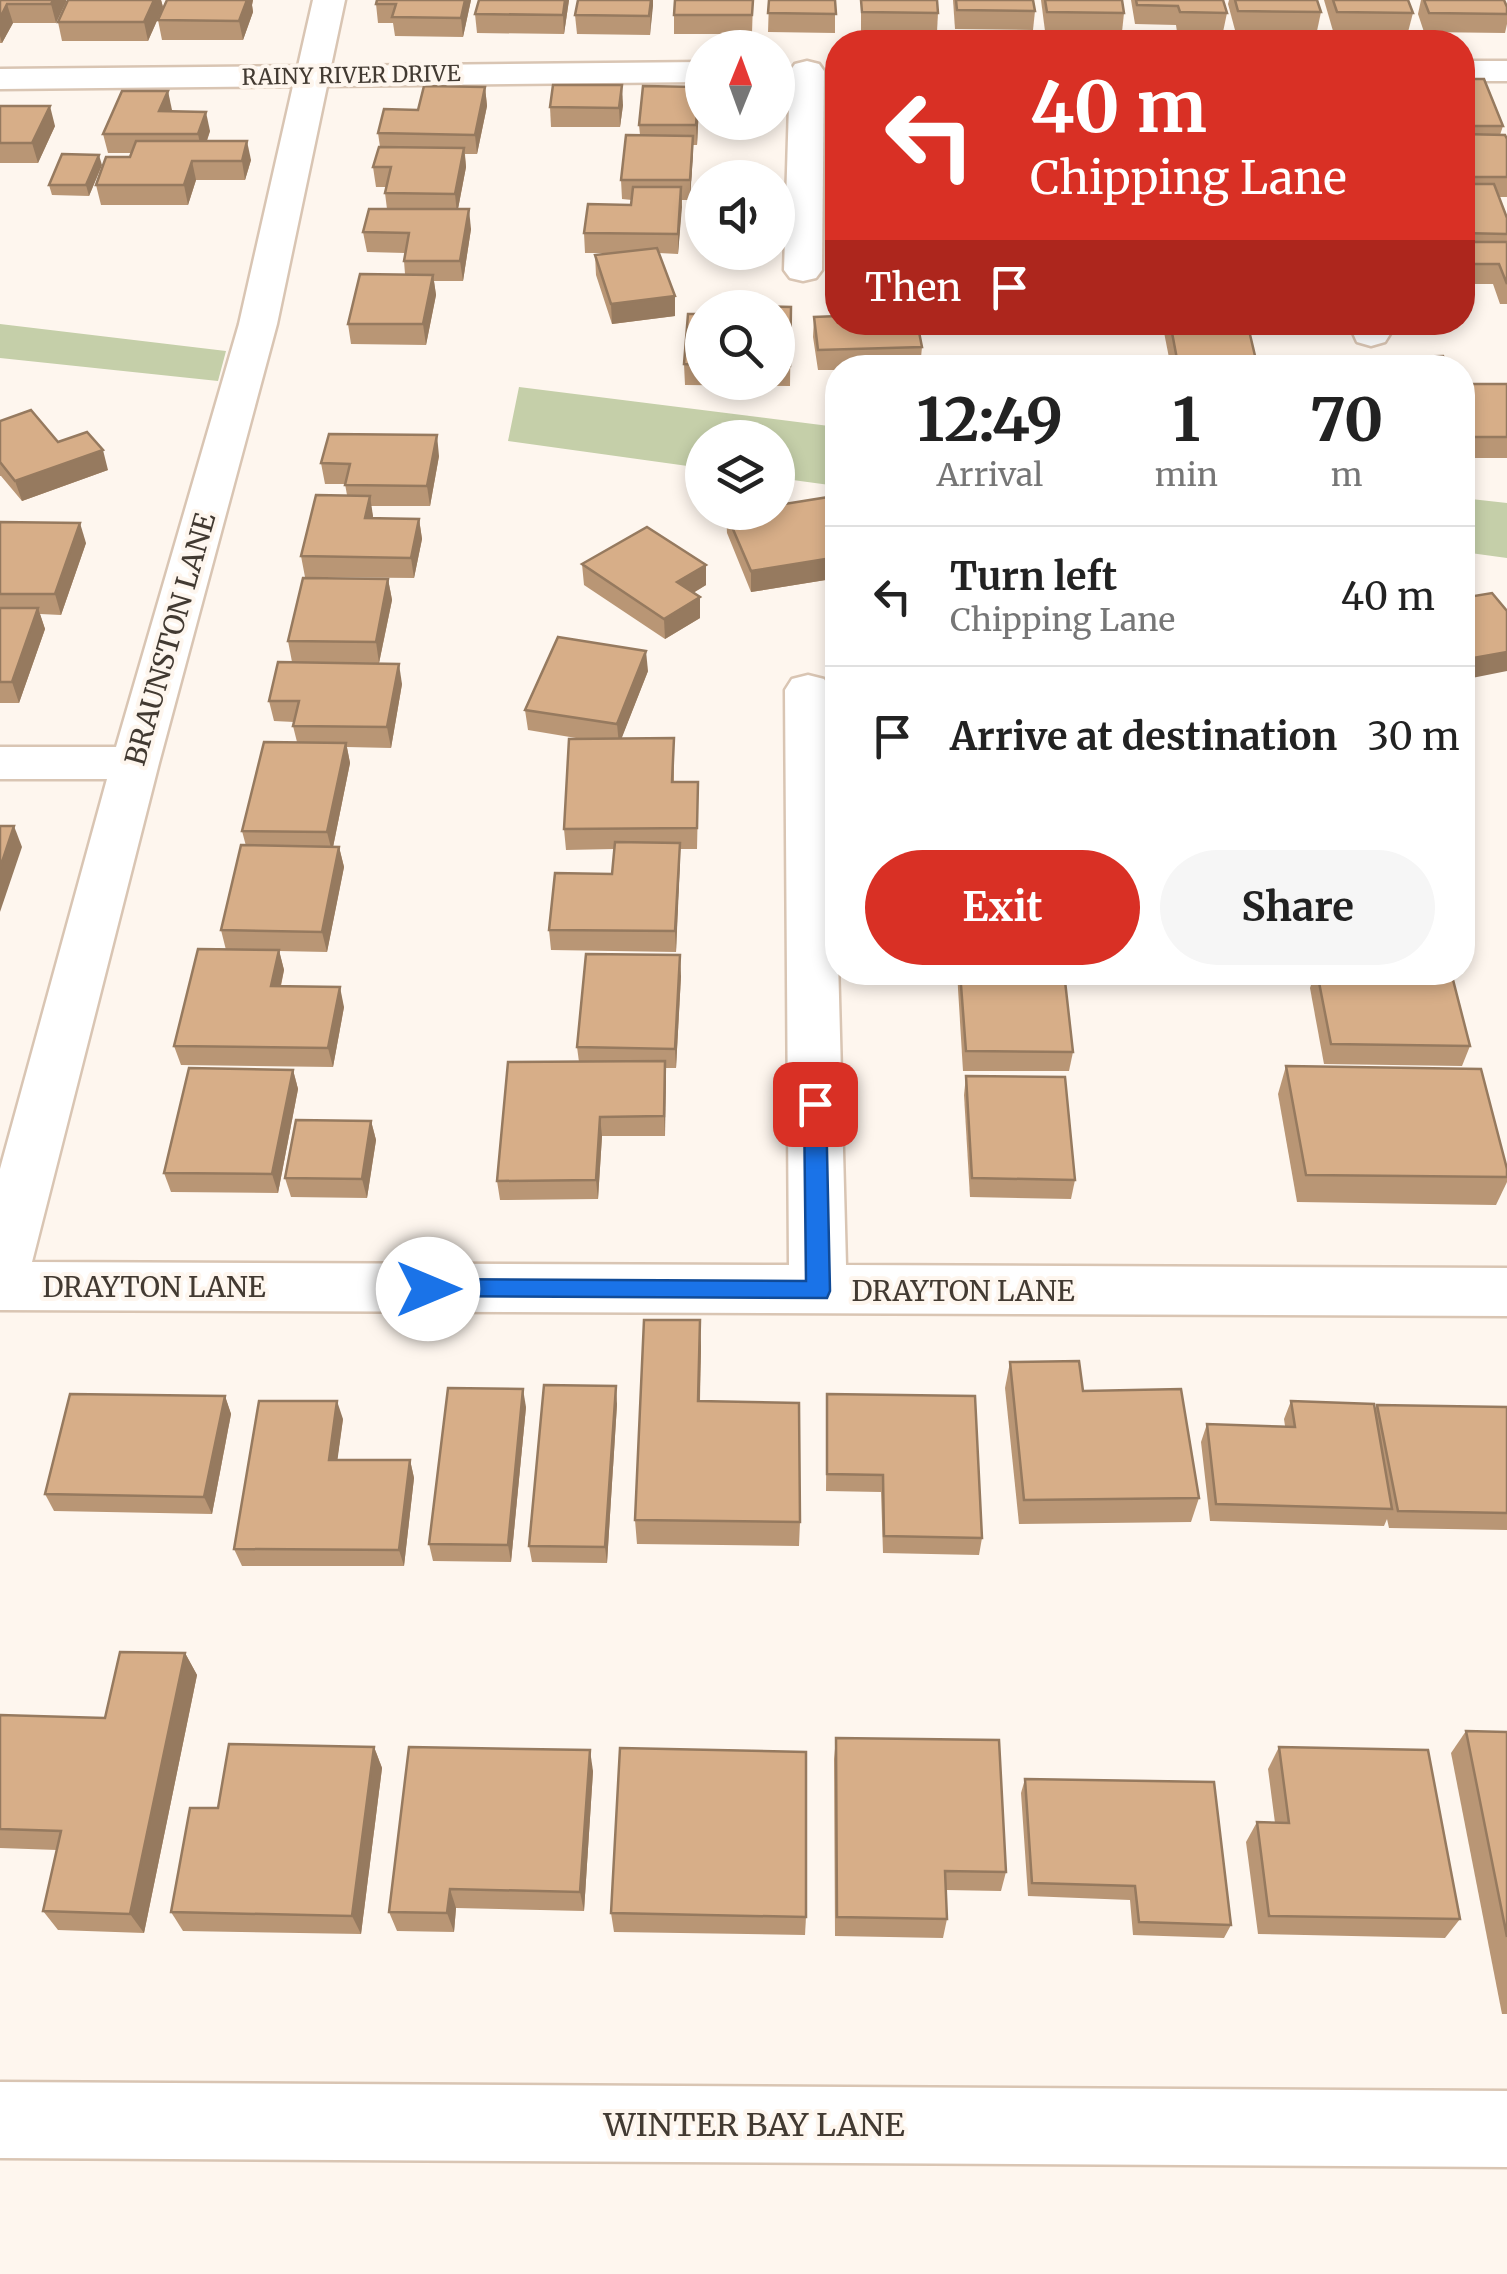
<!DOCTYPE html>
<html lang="en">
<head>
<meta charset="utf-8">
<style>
  body { margin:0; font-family:Merriweather,serif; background:#f6f6f6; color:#222; height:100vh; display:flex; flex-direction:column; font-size:38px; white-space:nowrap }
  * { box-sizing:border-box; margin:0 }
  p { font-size:32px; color:#767676 }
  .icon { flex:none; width:55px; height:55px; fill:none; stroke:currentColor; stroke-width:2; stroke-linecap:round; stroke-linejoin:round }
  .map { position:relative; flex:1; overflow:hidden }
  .details { position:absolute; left:825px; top:355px; width:650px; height:630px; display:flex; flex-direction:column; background:#fff; border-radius:40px; box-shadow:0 5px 15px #0003 }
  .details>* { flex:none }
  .top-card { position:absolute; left:825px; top:30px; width:650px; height:305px; border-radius:40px; box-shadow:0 5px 15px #0003; background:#d93025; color:#fff; overflow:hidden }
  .needle { width:65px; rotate:1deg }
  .buttons { position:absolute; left:685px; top:30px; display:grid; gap:20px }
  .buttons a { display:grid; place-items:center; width:110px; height:110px; border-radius:50%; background:#fff; box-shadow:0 5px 15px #0003; font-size:50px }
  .pin { position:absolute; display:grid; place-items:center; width:85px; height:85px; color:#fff; margin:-42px; border-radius:20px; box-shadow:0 5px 15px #0006 }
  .me { position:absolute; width:110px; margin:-55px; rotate:90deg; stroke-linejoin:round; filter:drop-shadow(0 0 8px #0008) }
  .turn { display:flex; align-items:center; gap:35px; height:210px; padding:0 40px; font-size:45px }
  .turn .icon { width:130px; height:130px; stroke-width:2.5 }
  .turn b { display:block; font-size:70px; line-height:85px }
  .then { display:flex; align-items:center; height:95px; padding:0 40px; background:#0003; gap:20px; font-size:38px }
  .eta { display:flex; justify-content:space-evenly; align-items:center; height:170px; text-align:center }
  .eta b { font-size:60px; font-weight:700; line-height:70px }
  .primary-button { display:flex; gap:20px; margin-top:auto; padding:20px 40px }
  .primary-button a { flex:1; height:115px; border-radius:60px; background:#d93025; color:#fff; font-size:40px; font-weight:700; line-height:115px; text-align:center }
  .primary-button a+a { background:#f6f6f6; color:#222 }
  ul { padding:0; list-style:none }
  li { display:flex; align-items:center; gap:30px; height:140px; padding:0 40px; border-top:2px solid #e0e0e0 }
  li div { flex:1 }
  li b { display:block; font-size:38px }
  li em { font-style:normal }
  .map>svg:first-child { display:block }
  .green { fill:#c5cfa9 }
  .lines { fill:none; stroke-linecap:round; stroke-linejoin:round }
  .minor-casing { stroke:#d9c5b3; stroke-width:5 }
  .minor { fill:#fff; fill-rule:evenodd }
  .wall { fill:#b99675 }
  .shaded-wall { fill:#967a5f }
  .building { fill:#d7ae88; stroke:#967a5f; stroke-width:2.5 }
  .route { fill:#1a73e8; stroke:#114b97; stroke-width:2.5 }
  .labels { text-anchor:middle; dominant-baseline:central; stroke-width:8; stroke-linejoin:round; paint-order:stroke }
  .far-street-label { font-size:22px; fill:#423a32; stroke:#fef6ee }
  .street-label { font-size:28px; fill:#423a32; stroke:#fef6ee }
  .near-street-label { font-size:32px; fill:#423a32; stroke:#fef6ee }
</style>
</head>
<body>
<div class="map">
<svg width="1507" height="2274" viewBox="0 0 1507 2274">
  <rect width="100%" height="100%" fill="#fef6ee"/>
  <g class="green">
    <polygon points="0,324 226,351 218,381 0,358"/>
    <polygon points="519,387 837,427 837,486 778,478 778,438 702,438 702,468 508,441"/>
    <polygon points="1462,498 1507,503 1507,558 1463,552"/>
  </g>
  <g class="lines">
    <defs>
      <g id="minor">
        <polygon points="313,0 345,0 331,66 702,62 702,82 327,86 277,324 159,763 32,1262 789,1265 785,690 792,679 808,675 824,679 831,690 846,1265 1507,1268 1507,1316 0,1310 0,1169 107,779 0,779 0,747 116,747 239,324 293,86 0,89 0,69 298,66"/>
        <polygon points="807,61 819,64 824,71 822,270 816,278 803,281 790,278 784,270 790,71 795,64"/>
        <rect x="1462" y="61" width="45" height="20"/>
        <polygon points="1348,322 1386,322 1390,334 1385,342 1371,346 1357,342"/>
        <polygon points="0,2082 1507,2091 1507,2167 0,2158"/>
      </g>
    </defs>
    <use href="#minor" class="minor-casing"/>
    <use href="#minor" class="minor"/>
  </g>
  <g class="wall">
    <polygon points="0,0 66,2 56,23 13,23 2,43 0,43"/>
    <polygon points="68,0 161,0 163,7 148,41 62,41 58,22"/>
    <polygon points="167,0 253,0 252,5 253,12 243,40 162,40 158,20"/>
    <polygon points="377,0 471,0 463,37 395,36 393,23 378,23 376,4"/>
    <polygon points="569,0 564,34 477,33 475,14"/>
    <polygon points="578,0 653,0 650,35 577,34 575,15"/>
    <polygon points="753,0 752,34 674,34 674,15"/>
    <polygon points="769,0 835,0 835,33 768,32"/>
    <polygon points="861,0 938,13 937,32 861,31"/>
    <polygon points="953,0 1033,0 1035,11 1033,30 955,29"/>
    <polygon points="1041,0 1122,0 1124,13 1122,32 1045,31"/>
    <polygon points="1131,0 1223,0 1227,13 1223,32 1177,32 1176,25 1135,24"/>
    <polygon points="1229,0 1317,0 1321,12 1317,31 1235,30 1228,4"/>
    <polygon points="1324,0 1408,0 1413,13 1408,32 1333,31"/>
    <polygon points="1421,0 1504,0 1507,7 1507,24 1505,33 1424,32 1418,14"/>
    <polygon points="1462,79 1503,126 1500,135 1507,139 1507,197 1499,197 1507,218 1507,304 1500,304 1493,284 1464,284 1462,279"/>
    <polygon points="485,87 487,106 477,154 465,154 466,167 458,209 471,229 463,281 434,281 436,295 426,345 351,344 348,324 405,274 404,261 405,253 367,252 363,232 387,209 385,193 386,187 376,187 373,167 380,147 378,133 418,110"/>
    <polygon points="168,91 171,111 210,131 207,141 251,160 245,180 196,180 188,205 101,205 96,185 130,157 132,153 108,153 103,134"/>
    <polygon points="623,105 620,127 551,127 550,107"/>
    <polygon points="0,106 55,126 38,163 0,163"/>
    <polygon points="699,106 697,145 693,145 690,200 682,200 678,254 659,253 675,316 612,324 596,275 595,255 610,253 585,253 584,233 631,205 632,200 622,199 621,180 640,135 639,125"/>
    <polygon points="102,165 89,196 52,195 49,185"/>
    <polygon points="791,307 790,386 685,385 684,364 702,314 702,382 778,382 778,308"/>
    <polygon points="814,317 922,347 920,368 838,368 838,370 818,370 813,337"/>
    <polygon points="1162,322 1247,322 1256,360 1254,368 1171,368"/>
    <rect x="1462" y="384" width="45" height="74"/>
    <polygon points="0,421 58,442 108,470 22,501 1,476 0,476"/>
    <polygon points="439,456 430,506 371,506 373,518 419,519 422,539 414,578 305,577 301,556 347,495 345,484 325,484 321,463"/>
    <polygon points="838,502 838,578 751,592 727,533 726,513"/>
    <polygon points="0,522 86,543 61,615 40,614 45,629 19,703 0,703"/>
    <polygon points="582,564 706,585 693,593 700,597 700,618 665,639 584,585"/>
    <polygon points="388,579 392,600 379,663 292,662 288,641"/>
    <polygon points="648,671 621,739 674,759 674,782 698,802 697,849 680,849 676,952 551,950 549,930 612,874 614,849 566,850 564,829 582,739 528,730 525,710"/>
    <polygon points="402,684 391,748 347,747 350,763 333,847 339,847 344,867 327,952 279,951 284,970 281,986 344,1007 333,1067 181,1065 174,1046 226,950 221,930 246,846 242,831 297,742 293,726 294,722 274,721 269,701"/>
    <polygon points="957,972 1064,972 1073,1052 1069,1071 963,1071"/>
    <polygon points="1315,972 1451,972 1470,1046 1462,1066 1324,1064 1310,988"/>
    <polygon points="681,976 676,1068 665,1068 665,1136 602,1136 598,1199 500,1200 497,1181 579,1062 577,1047"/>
    <polygon points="1286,1066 1507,1169 1507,1182 1496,1205 1297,1202 1278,1094"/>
    <polygon points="293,1070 298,1089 278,1193 171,1192 164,1173"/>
    <polygon points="966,1076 1075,1180 1071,1199 970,1197 964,1095"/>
    <polygon points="371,1121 376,1140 367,1198 291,1197 285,1178"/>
    <polygon points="701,1346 700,1401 800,1522 799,1546 637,1544 635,1520"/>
    <polygon points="1010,1362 1083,1391 1199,1498 1191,1522 1019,1524 1005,1388"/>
    <polygon points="827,1394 982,1538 979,1555 883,1553 881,1492 826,1491"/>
    <polygon points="225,1396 231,1414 212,1514 54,1511 45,1494"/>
    <polygon points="1291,1401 1375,1409 1377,1405 1507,1407 1507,1530 1389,1528 1387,1519 1384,1526 1210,1521 1201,1442 1207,1424 1285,1426 1284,1419"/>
    <polygon points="617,1404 607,1563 532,1562 529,1546"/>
    <polygon points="526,1407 511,1562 433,1561 429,1544"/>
    <polygon points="343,1419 337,1460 410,1460 414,1478 404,1566 242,1566 234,1549"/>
    <polygon points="185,1653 197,1675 144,1933 58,1930 43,1911 57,1850 0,1848 0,1715 105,1718"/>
    <polygon points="1466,1731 1507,1732 1507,2014 1502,2014 1451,1753"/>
    <polygon points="836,1738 1006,1872 1001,1891 946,1890 947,1919 943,1938 835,1936 834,1759"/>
    <polygon points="374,1747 382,1768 361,1934 183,1931 171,1912 218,1808"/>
    <polygon points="1279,1747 1460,1919 1445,1938 1258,1934 1246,1842 1257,1822 1275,1823 1268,1769"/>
    <polygon points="593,1771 584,1911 456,1908 454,1932 397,1931 389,1912"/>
    <polygon points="1025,1779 1231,1925 1224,1938 1133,1935 1130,1900 1028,1896 1021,1793"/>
    <polygon points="611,1913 806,1917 805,1935 614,1932"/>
  </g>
  <g class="shaded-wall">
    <polygon points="53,0 66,0 66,2 56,23 51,4"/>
    <polygon points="154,0 161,0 163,7 148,41 144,22"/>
    <polygon points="247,0 253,0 252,5 253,12 243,40 239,21"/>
    <polygon points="465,0 471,0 463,37 461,18"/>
    <polygon points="565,0 569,0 564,34 563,15"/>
    <polygon points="651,0 653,0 653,6 650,35"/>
    <polygon points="7,4 13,23 2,43 0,36 0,18"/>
    <polygon points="622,85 623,105 620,127 619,108"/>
    <polygon points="485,87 487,106 477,154 475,135"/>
    <polygon points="699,87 699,106 697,145 696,125"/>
    <polygon points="168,91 172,110 164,131 159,111"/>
    <polygon points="50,106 55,126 38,163 32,143"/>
    <polygon points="206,112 210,131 202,154 198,134"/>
    <polygon points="693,136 693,155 690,200 690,180"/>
    <polygon points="247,141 251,160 245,180 242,161"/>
    <polygon points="464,148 466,167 457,214 455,194"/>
    <polygon points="99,155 102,165 89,196 86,185"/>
    <polygon points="192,161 196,180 188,205 184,185"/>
    <polygon points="681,187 682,207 678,254 678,234"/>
    <polygon points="469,209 471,229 463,281 460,261"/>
    <polygon points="433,275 436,295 426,345 423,324"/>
    <polygon points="675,296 675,316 612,324 611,304"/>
    <polygon points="437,435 439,456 430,506 427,486"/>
    <polygon points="103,450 108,470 22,501 15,481"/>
    <polygon points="370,496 373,516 368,539 365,518"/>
    <polygon points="419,519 422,539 414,578 411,558"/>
    <polygon points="80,523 86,543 61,615 55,594"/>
    <polygon points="838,557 838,578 751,592 751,571"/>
    <polygon points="706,565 706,585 678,602 677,582"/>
    <polygon points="388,579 392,600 379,663 376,642"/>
    <polygon points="700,597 700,618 665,639 664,619"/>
    <polygon points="38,608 45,629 19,703 12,682"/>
    <polygon points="646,651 648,671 619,745 617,724"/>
    <polygon points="1507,652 1507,671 1462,680 1462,660"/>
    <polygon points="399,664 402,684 391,748 387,727"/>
    <polygon points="346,743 350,763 332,852 327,832"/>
    <polygon points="14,826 22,847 0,912 0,868"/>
    <polygon points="680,843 680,864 676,952 675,931"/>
    <polygon points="339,847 344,867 327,952 322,932"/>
    <polygon points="279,950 284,970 276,1006 271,986"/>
    <polygon points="680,955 681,976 676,1068 675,1049"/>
    <polygon points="340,987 344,1007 333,1067 328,1048"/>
    <polygon points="665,1061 666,1081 665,1136 664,1116"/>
    <polygon points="293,1070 298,1089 278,1193 272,1174"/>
    <polygon points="600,1117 602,1136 598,1199 596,1180"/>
    <polygon points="371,1121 376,1140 367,1198 362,1179"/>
    <polygon points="700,1320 701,1346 699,1427 698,1401"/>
    <polygon points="616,1386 617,1404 607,1563 605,1547"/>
    <polygon points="523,1389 526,1407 511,1562 508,1545"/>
    <polygon points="225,1396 231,1414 212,1514 204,1497"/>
    <polygon points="337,1401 343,1419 335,1478 329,1460"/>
    <polygon points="410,1460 414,1478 404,1566 399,1550"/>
    <polygon points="185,1653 197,1675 144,1933 130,1914"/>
    <polygon points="374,1747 382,1768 361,1934 352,1916"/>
    <polygon points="590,1750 593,1771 584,1911 580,1892"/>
    <polygon points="450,1889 456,1908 454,1932 447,1913"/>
  </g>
  <g class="building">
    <polygon points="0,0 53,0 51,4 7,4 0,18"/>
    <polygon points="68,0 154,0 144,22 58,22"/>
    <polygon points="167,0 247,0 239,21 158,20"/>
    <polygon points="377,0 465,0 461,18 392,17 396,4 376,4"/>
    <polygon points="479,0 565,0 563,15 475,14"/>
    <polygon points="578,0 651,0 649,16 575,15"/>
    <polygon points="675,0 753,0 752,15 674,15"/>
    <polygon points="769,0 835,0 836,14 768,13"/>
    <polygon points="861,0 937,0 938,13 862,12"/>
    <polygon points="956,0 1033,0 1035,11 957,10"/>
    <polygon points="1045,0 1122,0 1124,13 1047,12"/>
    <polygon points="1136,0 1223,0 1227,13 1180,12 1178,6 1137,5"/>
    <polygon points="1235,0 1317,0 1321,12 1238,11"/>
    <polygon points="1333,0 1408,0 1413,13 1337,12"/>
    <polygon points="1424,0 1504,0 1507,7 1507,14 1429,13"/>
    <polygon points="1462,79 1484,79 1503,126 1462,126"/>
    <polygon points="553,85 622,85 619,108 550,107"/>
    <polygon points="424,86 485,87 475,135 378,133 384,109 418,110"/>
    <polygon points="643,86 699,87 696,125 639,125"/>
    <polygon points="122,91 168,91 159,111 206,112 198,134 103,134"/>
    <polygon points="0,106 50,106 32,143 0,143"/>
    <polygon points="1462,134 1505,135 1507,139 1507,177 1462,177"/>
    <polygon points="626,135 693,136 690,180 621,180"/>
    <polygon points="136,141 247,141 242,161 192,161 184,185 96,185 106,157 130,157"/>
    <polygon points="379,147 464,148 455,194 385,193 391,167 373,167"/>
    <polygon points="62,154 99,155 86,185 49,185"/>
    <polygon points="1462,184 1494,184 1507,218 1507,234 1462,233"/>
    <polygon points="633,187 681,187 678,234 584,233 588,204 631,205"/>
    <polygon points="369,209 469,209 460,261 404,261 409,233 363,232"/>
    <polygon points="1462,242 1507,242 1507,284 1499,264 1470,264"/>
    <polygon points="657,248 675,296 611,304 595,255"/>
    <polygon points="360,274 433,275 423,324 348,324"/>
    <polygon points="755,306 791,307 790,366 778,365 778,308"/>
    <polygon points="688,314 702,314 702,365 684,364"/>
    <polygon points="838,316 838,322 917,322 922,347 818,350 814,317"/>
    <polygon points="1170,322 1247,322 1256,360 1177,359"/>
    <polygon points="1443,356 1447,368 1404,368 1400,357"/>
    <rect x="1462" y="384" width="45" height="53"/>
    <polygon points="31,410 58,442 87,432 103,450 15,481 0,462 0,421"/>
    <polygon points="329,434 437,435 427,486 345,485 350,464 321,463"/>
    <polygon points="316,495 370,496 365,518 419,519 411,558 301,556"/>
    <polygon points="835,496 838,502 838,557 751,571 726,513 778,512 778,505"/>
    <polygon points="0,522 80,523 55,594 0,594"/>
    <polygon points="647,527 706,565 677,582 700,597 664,619 582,564"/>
    <polygon points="303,578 388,579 376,642 288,641"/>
    <polygon points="1492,593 1507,611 1507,652 1462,660 1462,598"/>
    <polygon points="0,608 38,608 12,682 0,682"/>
    <polygon points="558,637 646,651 617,724 525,710"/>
    <polygon points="278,662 399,664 387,727 293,726 299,701 269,701"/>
    <polygon points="674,738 672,782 698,782 697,828 564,829 569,739"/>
    <polygon points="264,742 346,743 327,832 242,831"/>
    <polygon points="0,826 14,826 0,868"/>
    <polygon points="615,842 680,843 675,931 549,930 555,873 612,874"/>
    <polygon points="241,845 339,847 322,932 221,930"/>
    <polygon points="198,949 279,950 271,986 340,987 328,1048 174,1046"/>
    <polygon points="586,954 680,955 675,1049 577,1047"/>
    <polygon points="960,972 1064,972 1073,1052 966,1051"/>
    <polygon points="1317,972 1451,972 1470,1046 1331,1044"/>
    <polygon points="665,1061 664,1116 600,1117 596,1180 497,1181 508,1062"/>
    <polygon points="1286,1066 1481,1069 1507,1169 1507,1177 1306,1175"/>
    <polygon points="189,1068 293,1070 272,1174 164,1173"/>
    <polygon points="966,1076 1065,1077 1075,1180 972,1178"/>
    <polygon points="296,1120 371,1121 362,1179 285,1178"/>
    <polygon points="644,1320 700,1320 698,1401 799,1403 800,1522 635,1520"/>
    <polygon points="1079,1361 1083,1391 1181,1389 1199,1498 1024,1500 1010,1362"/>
    <polygon points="544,1385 616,1386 605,1547 529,1546"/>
    <polygon points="448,1388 523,1389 508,1545 429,1544"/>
    <polygon points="70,1394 225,1396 204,1497 45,1494"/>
    <polygon points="827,1394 975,1396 982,1538 884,1536 883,1475 827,1474"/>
    <polygon points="259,1401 337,1401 329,1460 410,1460 399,1550 234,1549"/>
    <polygon points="1291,1401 1374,1404 1392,1509 1216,1504 1207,1424 1295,1427"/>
    <polygon points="1377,1405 1507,1407 1507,1513 1398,1511"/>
    <polygon points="120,1652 185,1653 130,1914 43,1911 61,1831 0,1829 0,1715 105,1718"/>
    <polygon points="1466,1731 1507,1732 1507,1937"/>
    <polygon points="836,1738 999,1740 1006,1872 945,1871 947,1919 837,1917"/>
    <polygon points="229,1744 374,1747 352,1916 171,1912 190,1808 218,1808"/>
    <polygon points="409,1747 590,1750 580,1892 450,1889 447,1913 389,1912"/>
    <polygon points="1279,1747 1428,1750 1460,1919 1269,1916 1257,1822 1289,1823"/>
    <polygon points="620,1748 806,1752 806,1917 611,1913"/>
    <polygon points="1025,1779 1214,1782 1231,1925 1139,1922 1135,1886 1032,1883"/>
  </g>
  <polygon class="route" points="815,1095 826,1104 830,1291 827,1298 420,1296 416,1289 420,1282 428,1279 806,1281 804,1104"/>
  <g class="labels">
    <g class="far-street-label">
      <text transform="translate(351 75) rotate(-1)">RAINY RIVER DRIVE</text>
    </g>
    <g class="street-label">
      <text transform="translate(170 639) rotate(-74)">BRAUNSTON LANE</text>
      <text x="154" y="1287">DRAYTON LANE</text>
      <text x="963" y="1291">DRAYTON LANE</text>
    </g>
    <g class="near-street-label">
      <text x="754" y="2125">WINTER BAY LANE</text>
    </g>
  </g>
</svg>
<div class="buttons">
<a><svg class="needle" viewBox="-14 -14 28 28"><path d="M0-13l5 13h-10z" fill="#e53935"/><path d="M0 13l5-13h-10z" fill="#767676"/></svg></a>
<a><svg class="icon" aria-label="sound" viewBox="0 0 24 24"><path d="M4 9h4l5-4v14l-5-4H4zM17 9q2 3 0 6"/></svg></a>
<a><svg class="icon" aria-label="search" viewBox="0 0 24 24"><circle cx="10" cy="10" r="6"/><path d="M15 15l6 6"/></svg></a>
<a><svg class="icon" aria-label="layers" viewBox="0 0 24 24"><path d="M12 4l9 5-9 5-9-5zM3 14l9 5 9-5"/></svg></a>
</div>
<div class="pin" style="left:815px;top:1104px;background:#d93025"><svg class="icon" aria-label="arrive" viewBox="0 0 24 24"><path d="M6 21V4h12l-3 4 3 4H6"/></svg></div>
<svg class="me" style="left:428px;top:1289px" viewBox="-20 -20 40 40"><circle r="19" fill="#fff"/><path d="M0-13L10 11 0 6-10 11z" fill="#1a73e8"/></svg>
<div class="top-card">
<div class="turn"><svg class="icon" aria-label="left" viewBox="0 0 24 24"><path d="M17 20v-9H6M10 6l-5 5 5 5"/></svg><div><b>40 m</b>Chipping Lane</div></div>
<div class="then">Then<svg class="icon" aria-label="arrive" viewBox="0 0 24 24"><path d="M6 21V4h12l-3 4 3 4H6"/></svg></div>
</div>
<section class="details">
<div class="eta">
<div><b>12:49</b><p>Arrival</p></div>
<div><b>1</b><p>min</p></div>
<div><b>70</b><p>m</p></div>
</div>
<ul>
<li><svg class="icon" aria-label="left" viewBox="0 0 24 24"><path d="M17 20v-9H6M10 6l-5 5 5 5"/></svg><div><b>Turn left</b><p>Chipping Lane</p></div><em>40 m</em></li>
<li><svg class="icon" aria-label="arrive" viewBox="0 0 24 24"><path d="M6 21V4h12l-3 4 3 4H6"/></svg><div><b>Arrive at destination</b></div><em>30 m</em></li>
</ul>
<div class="primary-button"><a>Exit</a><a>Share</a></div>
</section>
</div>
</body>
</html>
